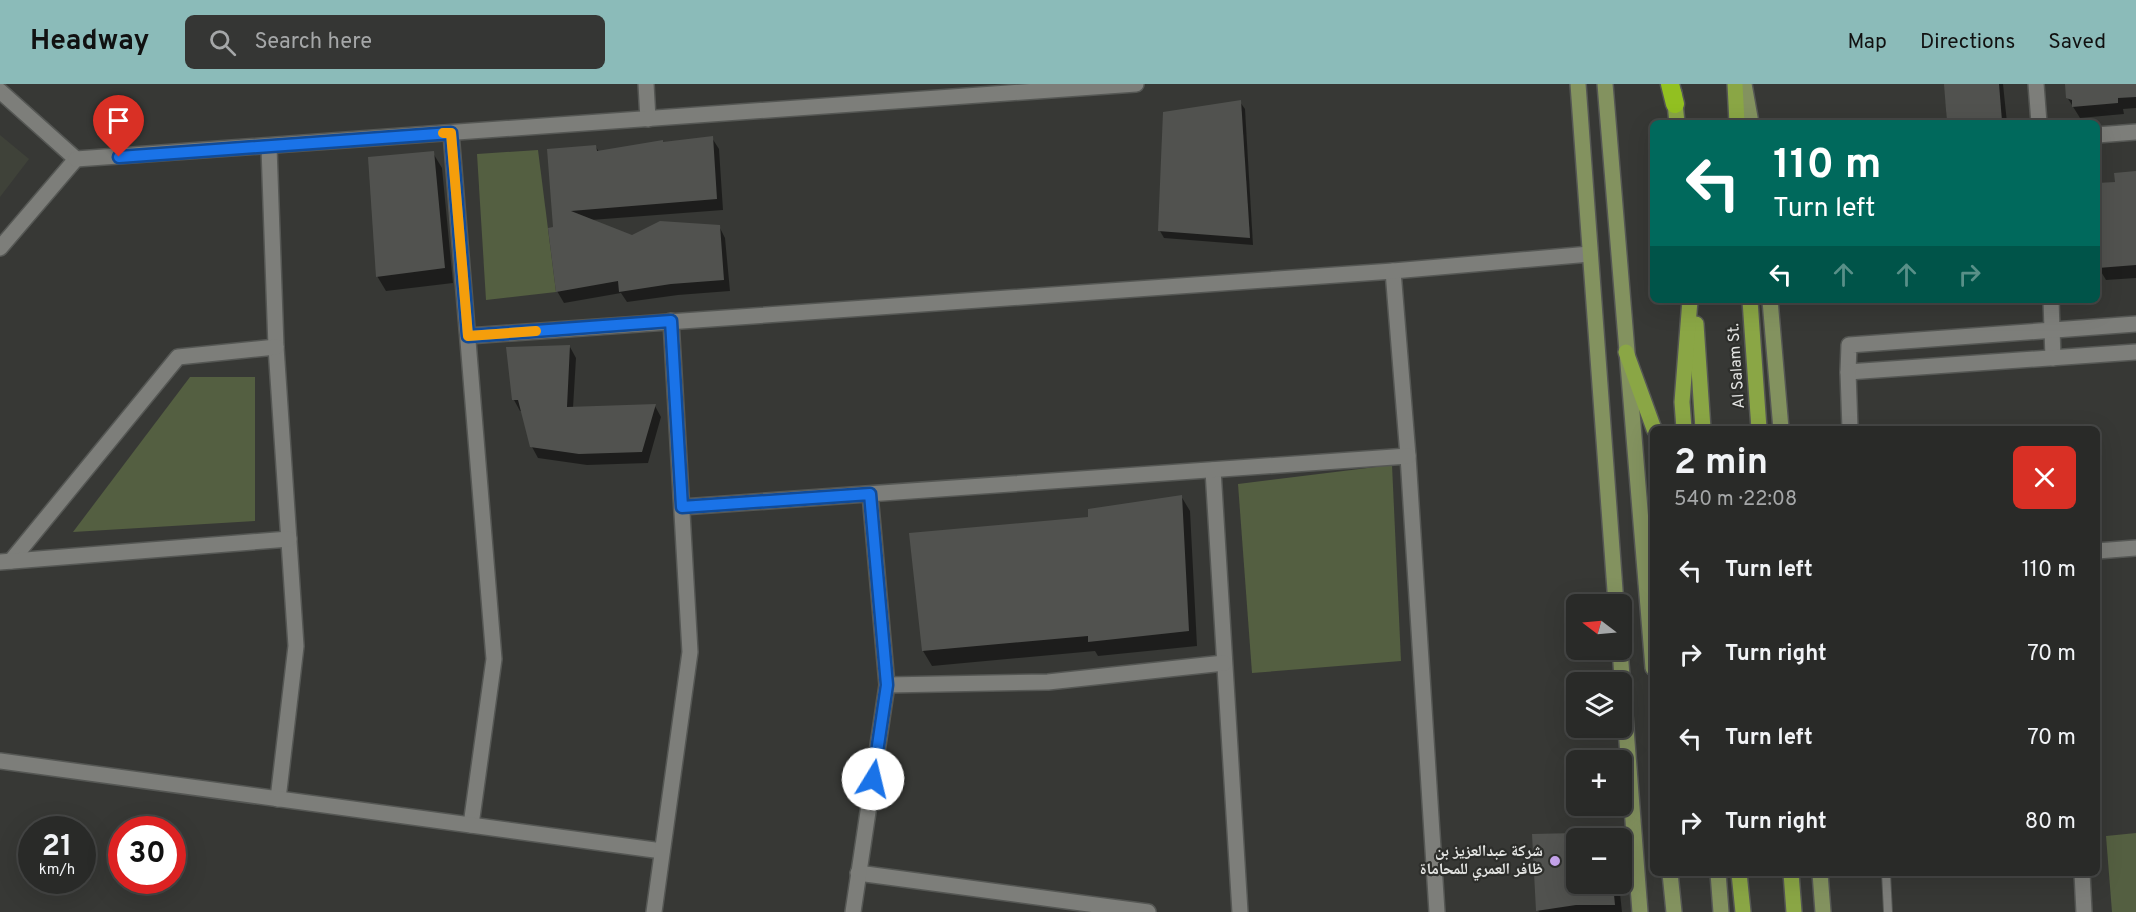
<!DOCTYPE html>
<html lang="en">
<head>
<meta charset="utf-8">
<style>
  body { margin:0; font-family:Overpass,"Noto Naskh Arabic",sans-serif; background:#353634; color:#f1f3f6; height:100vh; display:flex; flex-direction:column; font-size:22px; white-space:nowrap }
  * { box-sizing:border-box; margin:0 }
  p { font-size:20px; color:#a5a7a8 }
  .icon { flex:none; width:33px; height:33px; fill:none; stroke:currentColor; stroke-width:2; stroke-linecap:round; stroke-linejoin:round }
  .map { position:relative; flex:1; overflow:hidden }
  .details { position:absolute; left:1650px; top:342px; width:450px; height:450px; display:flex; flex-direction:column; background:#292a28; border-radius:9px; box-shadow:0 6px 24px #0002,0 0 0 2px #454645 }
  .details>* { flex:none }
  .hud { position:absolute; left:1650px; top:36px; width:450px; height:183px; border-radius:9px; box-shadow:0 6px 24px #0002,0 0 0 2px #454645; background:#00695c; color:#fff; overflow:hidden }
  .needle { width:39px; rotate:286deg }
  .tools { position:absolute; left:1566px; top:510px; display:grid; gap:12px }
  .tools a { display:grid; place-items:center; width:66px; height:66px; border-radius:9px; background:#292a28; box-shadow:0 6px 24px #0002,0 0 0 2px #454645; font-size:30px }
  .speed { position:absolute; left:18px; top:732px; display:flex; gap:12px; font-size:30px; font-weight:700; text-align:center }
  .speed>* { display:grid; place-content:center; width:78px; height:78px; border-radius:50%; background:#292a28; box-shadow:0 6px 24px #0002,0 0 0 2px #454645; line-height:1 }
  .speed small { font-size:15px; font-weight:400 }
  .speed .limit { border:9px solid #d22; background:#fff; color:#111 }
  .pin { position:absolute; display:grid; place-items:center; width:51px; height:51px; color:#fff; margin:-62px -26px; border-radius:50% 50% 50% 0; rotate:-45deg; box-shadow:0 0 6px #0007 }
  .pin .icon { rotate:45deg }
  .me { position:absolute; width:66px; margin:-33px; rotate:9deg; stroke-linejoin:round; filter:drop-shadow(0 0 4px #0008) }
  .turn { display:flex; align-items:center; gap:21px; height:126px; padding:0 24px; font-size:27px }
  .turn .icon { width:78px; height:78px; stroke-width:2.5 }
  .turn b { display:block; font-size:42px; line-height:51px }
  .lanes { display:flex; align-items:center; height:57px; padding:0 24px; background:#0003; justify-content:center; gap:30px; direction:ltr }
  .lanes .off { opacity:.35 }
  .round { display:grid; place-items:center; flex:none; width:63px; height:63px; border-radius:9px; background:#353634 }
  .head { display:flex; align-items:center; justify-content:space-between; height:102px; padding:0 24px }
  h1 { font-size:36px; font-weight:700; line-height:45px }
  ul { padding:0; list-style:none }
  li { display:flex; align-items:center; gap:18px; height:84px; padding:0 24px }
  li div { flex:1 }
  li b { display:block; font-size:22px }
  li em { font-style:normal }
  header { display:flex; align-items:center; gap:36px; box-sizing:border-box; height:84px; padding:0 30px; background:#8bbbb9; color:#111 }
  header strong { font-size:28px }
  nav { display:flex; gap:33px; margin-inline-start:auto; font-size:21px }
  .search { width:420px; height:54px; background:#353634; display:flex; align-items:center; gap:15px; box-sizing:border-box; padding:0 21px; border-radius:9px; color:#a5a7a8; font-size:22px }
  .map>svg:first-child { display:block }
  .built { fill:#3f4239 }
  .green { fill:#545f41 }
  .shadow { fill:#0007 }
  .building { fill:#51524f }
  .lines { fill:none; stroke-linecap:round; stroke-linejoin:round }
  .lane-casing { stroke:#555754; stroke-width:10 }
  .street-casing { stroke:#555754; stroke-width:18 }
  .secondary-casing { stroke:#555754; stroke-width:18 }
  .primary-casing { stroke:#555754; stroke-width:18 }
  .highway-casing { stroke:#555754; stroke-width:21 }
  .lane { stroke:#7d7e7a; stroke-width:8 }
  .street { stroke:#7d7e7a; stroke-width:15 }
  .secondary { stroke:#83925f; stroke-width:15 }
  .primary { stroke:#8aa645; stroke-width:15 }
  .highway { stroke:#92c021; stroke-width:18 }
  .route-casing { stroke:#114b97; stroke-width:15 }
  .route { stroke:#1a73e8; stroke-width:10 }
  .slow { stroke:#f59e0b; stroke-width:10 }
  .poi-dot { fill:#c8a6ef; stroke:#2d2e2b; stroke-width:2 }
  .labels { text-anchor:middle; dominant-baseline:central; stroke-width:4.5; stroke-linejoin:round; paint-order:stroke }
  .street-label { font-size:16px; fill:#e3e4e2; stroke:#2d2e2b }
  .poi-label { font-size:16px; font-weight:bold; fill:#e3e4e2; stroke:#2d2e2b; text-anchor:end }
</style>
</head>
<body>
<header>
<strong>Headway</strong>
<div class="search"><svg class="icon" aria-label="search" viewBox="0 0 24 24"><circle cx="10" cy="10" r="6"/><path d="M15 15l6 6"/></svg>Search here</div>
<nav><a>Map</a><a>Directions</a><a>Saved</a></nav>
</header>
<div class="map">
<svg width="2136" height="828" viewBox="0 0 2136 828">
  <rect width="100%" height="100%" fill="#373835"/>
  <polygon class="built" points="0,51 29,75 0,113"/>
  <g class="green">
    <polygon points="538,66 556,208 486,216 477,70"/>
    <polygon points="190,293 255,293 255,437 73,448"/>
    <polygon points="1392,381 1401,577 1252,589 1238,400"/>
    <polygon points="2136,749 2136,828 2112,828 2106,752"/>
  </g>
  <g class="shadow">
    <polygon points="1945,0 2003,0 2007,39 1947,39"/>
    <polygon points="2066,0 2136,0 2136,24 2123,25 2124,30 2080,34 2067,13"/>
    <polygon points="1240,18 1245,25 1253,161 1164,154 1160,147"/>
    <polygon points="712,54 719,65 723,126 591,136 632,153 719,142 725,154 730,207 678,211 627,218 621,209 564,219 557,207 554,144 596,63 599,68"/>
    <polygon points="433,69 442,84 453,199 386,207 377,192"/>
    <polygon points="2136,89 2136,194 2106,196 2097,181 2097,101 2116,100"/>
    <polygon points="570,263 576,274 573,324 655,322 661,333 648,379 587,381 538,374 532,363 522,327 520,327 514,316"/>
    <polygon points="1181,412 1190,427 1197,562 1098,572 1095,567 932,582 923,567 1089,434"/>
    <polygon points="1606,748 1610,754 1576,754 1576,800 1619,800 1622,828 1539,828 1538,826 1567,751"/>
  </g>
  <g class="building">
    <polygon points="1944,0 1999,0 2002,37 1947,39"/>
    <polygon points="2065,0 2136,0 2136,13 2118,14 2118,19 2072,23 2072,16 2066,14"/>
    <polygon points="1241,16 1250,154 1158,147 1163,28"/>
    <polygon points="713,52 717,115 571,127 632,151 660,137 720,141 724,196 671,200 619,208 618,197 556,208 548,144 553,143 547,65 596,61 597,67 663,56 663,58"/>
    <polygon points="434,67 445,184 376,193 368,73"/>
    <polygon points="2136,87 2136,181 2098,184 2097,99 2115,98 2114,89"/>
    <polygon points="570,261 567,323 656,320 642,368 579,370 530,363 518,316 512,316 506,263"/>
    <polygon points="1182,411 1189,547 1088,558 1088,552 922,567 909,449 1088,433 1088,425"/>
    <polygon points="1576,749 1576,800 1613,800 1615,821 1576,821 1536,827 1532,750"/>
  </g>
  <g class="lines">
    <defs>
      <polyline id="lane" points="1886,789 1888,828"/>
      <g id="street">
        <polyline points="646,0 648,35"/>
        <polyline points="2036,0 2039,39"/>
        <polyline points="0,7 76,75 0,164"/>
        <polyline points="451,49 494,575 471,741"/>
        <polyline points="2097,51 2136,48"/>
        <polyline points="269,63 276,263 296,562 278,715"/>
        <polyline points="76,75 1136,0"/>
        <polyline points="1393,187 1408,372 1437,828"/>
        <polyline points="2051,216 2053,274"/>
        <polyline points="2136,240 1849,261 1848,288 2136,268"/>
        <polyline points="468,252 1393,187 1590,170"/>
        <polyline points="1848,288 1850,345"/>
        <polyline points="1213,386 1240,828"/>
        <polyline points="682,423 1408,372"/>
        <polyline points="2097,467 2136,464"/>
        <polyline points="11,477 178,273 276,263"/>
        <polyline points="0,478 289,455"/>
        <polyline points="887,601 1048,598 1224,579"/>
        <polyline points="0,677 662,767"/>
        <polyline points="858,789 1148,828"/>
        <polyline points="2082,789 2084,828"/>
        <polyline points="654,828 690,568 671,237"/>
        <polyline points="853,828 887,601 870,410"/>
      </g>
      <g id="secondary">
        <polyline points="1578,0 1616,520"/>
        <polyline points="1605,0 1653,584"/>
        <polyline points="1744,0 1751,39"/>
        <polyline points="1770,216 1781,345"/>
        <polyline points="1620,566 1640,828"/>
        <polyline points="1670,789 1674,828"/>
        <polyline points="1718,789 1721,828"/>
        <polyline points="1820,789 1823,828"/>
      </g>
      <g id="primary">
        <polyline points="1735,0 1737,39"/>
        <polyline points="1674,9 1677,39"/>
        <polyline points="1750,216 1759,345"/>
        <polyline points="1696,240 1703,345"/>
        <polyline points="1626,268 1654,345"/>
        <polyline points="1684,345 1682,318 1690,216"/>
        <polyline points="1739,789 1743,828"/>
        <polyline points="1791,789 1794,828"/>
      </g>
      <polyline id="highway" points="1670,0 1675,20"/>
    </defs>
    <use href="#lane" class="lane-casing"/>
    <use href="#street" class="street-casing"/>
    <use href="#secondary" class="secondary-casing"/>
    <use href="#primary" class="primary-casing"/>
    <use href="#highway" class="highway-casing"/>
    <use href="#lane" class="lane"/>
    <use href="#street" class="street"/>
    <use href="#secondary" class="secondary"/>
    <use href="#primary" class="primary"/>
    <use href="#highway" class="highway"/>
  </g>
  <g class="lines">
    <defs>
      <polyline id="route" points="119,73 451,49 468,252 671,237 682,423 870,410 887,601 873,695"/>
    </defs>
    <use href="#route" class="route-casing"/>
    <use href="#route" class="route"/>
    <polyline class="slow" points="443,49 451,49 468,252 536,247"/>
  </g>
  <circle class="poi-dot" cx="1555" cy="777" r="6"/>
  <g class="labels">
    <g class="street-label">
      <text transform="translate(1737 282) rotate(-94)">Al Salam St.</text>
    </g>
    <g class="poi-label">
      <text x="1543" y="768">شركة عبدالعزيز بن<tspan x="1543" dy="18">ظافر العمري للمحاماة</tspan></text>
    </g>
  </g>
</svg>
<div class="tools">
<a><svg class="needle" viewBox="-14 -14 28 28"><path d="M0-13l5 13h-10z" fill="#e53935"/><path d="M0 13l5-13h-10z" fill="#a5a7a8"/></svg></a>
<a><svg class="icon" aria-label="layers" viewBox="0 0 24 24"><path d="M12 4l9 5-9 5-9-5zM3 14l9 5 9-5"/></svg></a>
<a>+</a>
<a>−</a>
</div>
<div class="speed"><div>21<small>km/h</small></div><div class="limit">30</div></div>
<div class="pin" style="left:119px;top:73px;background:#d93025"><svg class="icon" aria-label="arrive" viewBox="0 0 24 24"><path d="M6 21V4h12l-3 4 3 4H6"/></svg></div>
<svg class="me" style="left:873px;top:695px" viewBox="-20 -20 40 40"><circle r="19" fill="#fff"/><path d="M0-13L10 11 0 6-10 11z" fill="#1a73e8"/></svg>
<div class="hud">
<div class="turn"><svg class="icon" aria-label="left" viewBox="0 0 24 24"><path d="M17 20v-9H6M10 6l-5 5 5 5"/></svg><div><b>110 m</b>Turn left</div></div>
<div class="lanes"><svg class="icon" aria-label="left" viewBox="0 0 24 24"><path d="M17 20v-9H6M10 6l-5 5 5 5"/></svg><svg class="icon off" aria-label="ahead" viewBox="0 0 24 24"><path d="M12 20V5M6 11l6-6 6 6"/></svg><svg class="icon off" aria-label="ahead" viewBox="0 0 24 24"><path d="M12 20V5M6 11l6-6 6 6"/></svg><svg class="icon off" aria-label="right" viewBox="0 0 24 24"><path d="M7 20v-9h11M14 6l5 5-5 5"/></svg></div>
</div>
<section class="details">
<div class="head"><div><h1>2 min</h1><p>540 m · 22:08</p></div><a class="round" style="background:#d93025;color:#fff"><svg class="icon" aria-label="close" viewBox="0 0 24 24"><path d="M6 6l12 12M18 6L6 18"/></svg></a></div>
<ul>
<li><svg class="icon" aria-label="left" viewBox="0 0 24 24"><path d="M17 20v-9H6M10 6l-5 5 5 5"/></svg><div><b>Turn left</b></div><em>110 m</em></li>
<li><svg class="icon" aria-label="right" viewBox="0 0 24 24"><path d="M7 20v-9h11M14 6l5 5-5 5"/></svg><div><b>Turn right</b></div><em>70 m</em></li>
<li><svg class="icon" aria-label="left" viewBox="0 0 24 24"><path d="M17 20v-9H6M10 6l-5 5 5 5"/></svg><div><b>Turn left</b></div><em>70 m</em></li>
<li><svg class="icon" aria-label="right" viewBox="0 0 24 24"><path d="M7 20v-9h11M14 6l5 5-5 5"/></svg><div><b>Turn right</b></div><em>80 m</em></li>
</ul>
</section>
</div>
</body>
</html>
